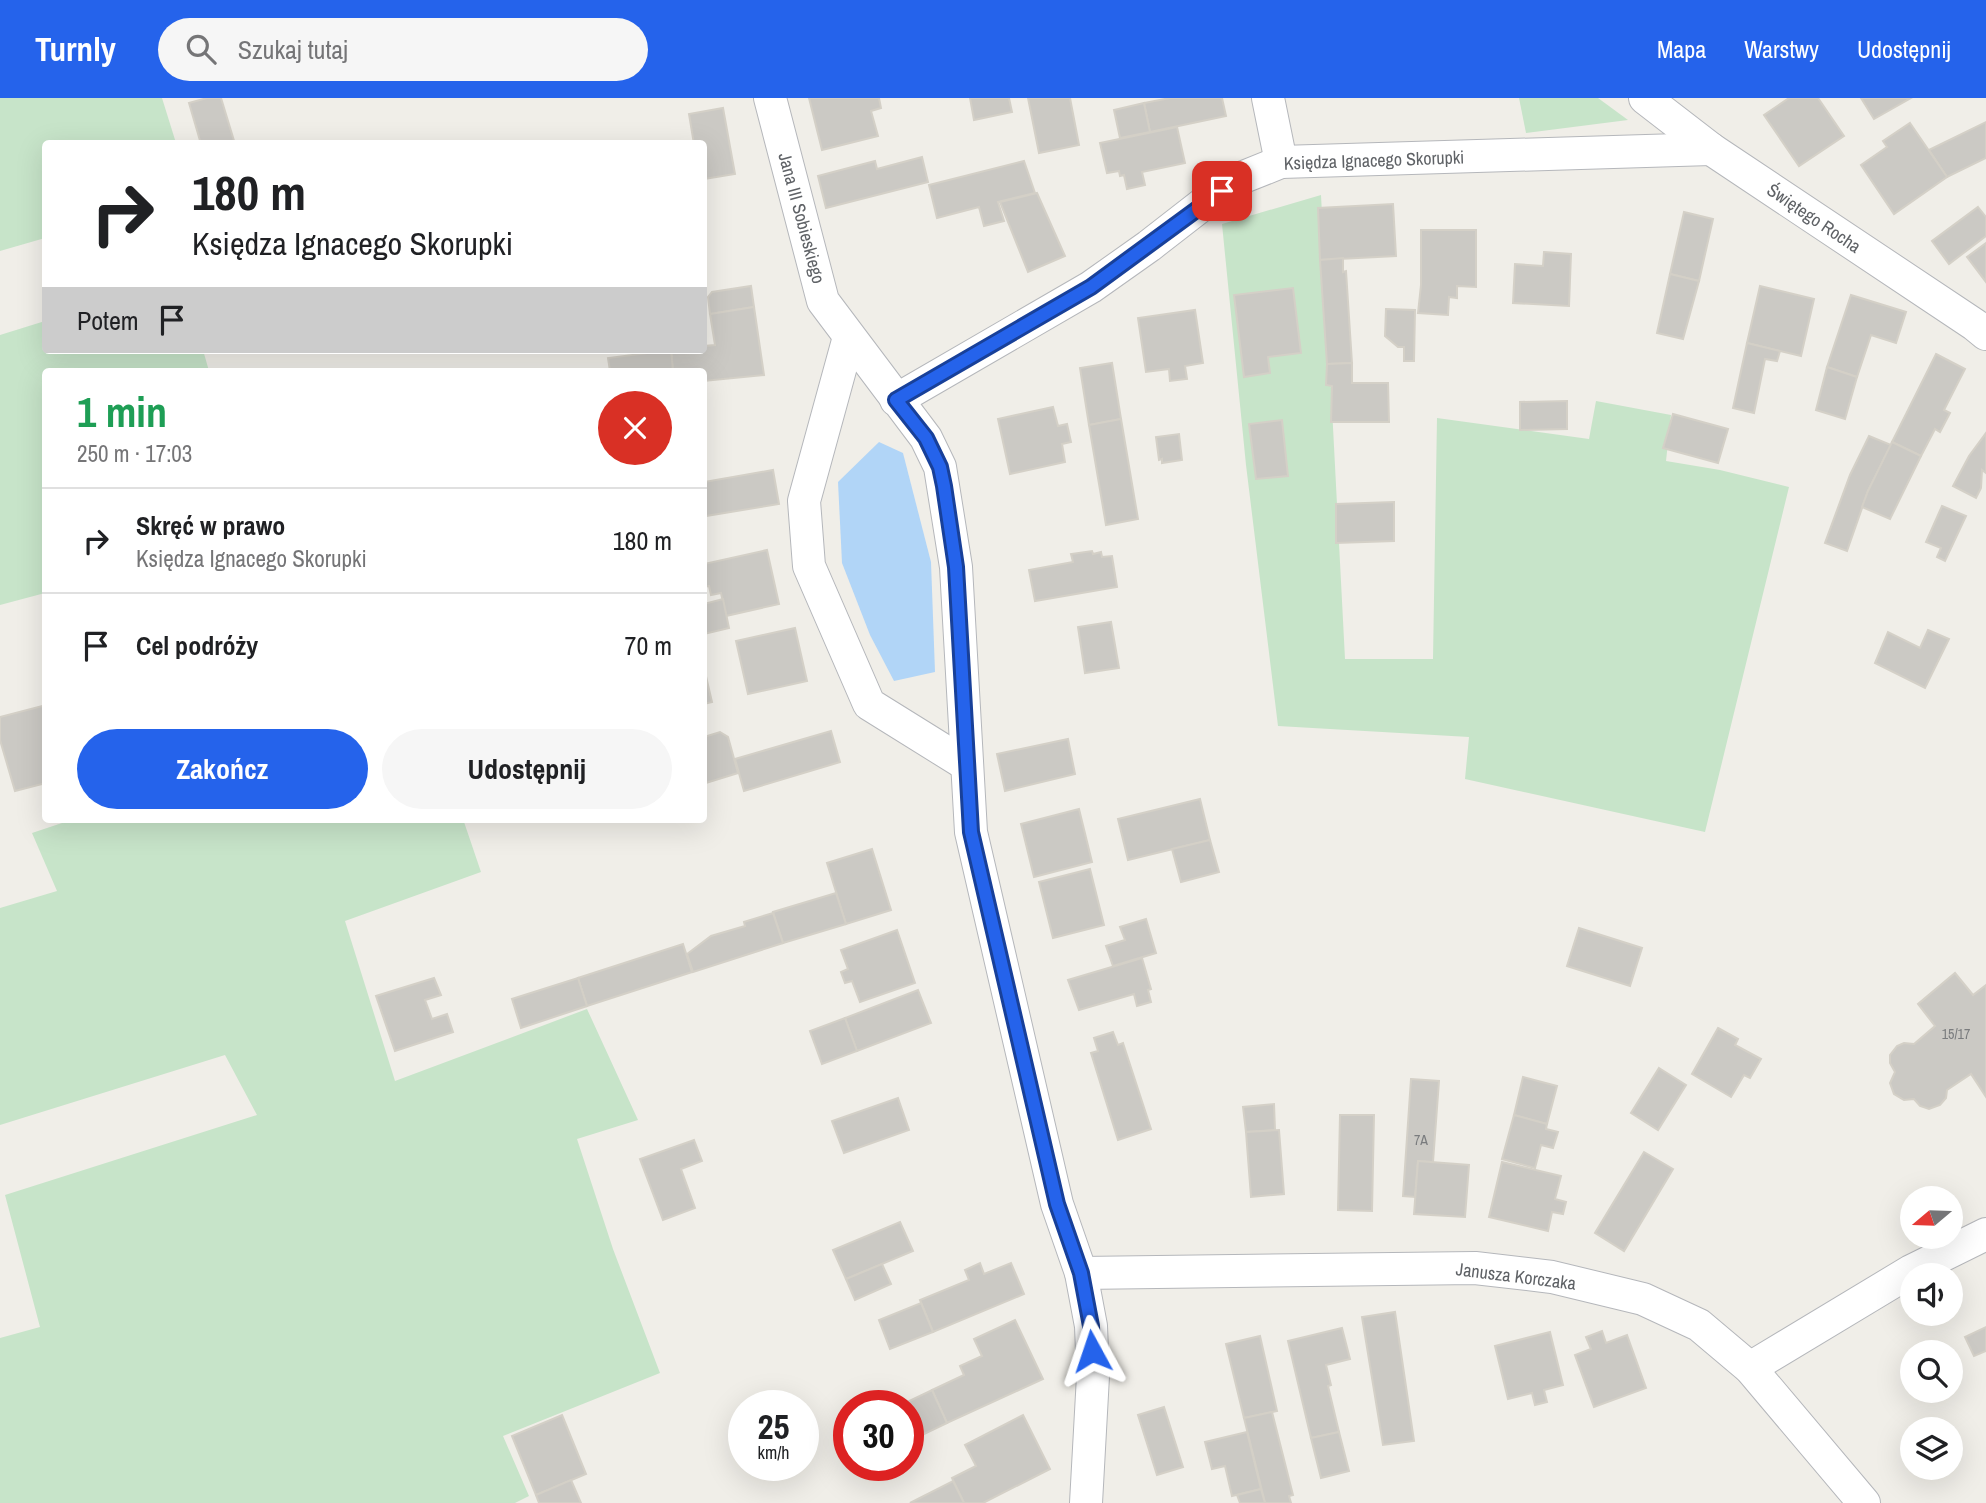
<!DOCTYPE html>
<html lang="pl">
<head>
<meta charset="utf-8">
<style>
  body { margin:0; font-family:"Archivo Narrow",sans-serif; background:#f6f6f6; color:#202124; height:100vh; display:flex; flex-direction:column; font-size:26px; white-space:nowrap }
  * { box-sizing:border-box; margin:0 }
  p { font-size:23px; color:#757577 }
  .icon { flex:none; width:38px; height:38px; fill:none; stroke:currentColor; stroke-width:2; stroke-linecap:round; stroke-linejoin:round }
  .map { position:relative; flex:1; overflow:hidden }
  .side { position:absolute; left:42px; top:270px; width:665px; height:455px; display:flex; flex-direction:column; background:#fff; border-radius:7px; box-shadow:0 7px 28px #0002 }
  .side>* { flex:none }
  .top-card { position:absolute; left:42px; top:42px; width:665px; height:214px; border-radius:7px; box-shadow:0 7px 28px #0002; background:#fff; color:#202124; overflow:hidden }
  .needle { width:46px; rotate:251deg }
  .buttons { position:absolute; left:1900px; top:1088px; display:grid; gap:14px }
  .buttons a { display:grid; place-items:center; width:63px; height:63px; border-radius:50%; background:#fff; box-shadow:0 7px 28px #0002; font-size:35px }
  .speed { position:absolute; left:728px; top:1292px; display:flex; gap:14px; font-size:35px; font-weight:700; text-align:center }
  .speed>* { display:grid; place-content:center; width:91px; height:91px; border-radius:50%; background:#fff; box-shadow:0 7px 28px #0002; line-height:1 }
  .speed small { font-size:18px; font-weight:400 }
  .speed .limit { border:10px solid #d22; background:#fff; color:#111 }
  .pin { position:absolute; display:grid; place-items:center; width:60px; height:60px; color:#fff; margin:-30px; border-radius:14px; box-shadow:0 4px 10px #0006 }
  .me { position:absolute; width:77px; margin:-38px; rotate:355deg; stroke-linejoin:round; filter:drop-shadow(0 0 5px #0008) }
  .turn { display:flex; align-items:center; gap:24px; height:147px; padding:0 35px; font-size:32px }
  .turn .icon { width:91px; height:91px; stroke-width:2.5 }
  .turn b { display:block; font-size:49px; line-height:60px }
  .then { display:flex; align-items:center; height:66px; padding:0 35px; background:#0003; gap:14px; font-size:26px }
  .round { display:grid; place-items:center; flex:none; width:74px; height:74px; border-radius:37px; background:#f6f6f6 }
  .summary { display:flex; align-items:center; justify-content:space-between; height:119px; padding:0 35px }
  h1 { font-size:42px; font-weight:700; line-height:52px; color:#1e9e55 }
  .cta { display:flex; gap:14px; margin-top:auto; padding:14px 35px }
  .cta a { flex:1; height:80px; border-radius:42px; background:#2563eb; color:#fff; font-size:28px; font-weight:700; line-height:80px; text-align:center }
  .cta a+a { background:#f6f6f6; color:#202124 }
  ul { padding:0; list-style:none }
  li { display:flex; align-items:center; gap:21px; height:105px; padding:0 35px; border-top:2px solid #e0e0e0 }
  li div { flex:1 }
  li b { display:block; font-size:26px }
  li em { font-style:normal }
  header { display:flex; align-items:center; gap:42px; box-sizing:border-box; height:98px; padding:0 35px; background:#2563eb; color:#fff }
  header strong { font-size:33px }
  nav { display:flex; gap:38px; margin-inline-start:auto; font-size:24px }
  .search { width:490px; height:63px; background:#f6f6f6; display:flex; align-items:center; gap:18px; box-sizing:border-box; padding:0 24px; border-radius:38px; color:#757577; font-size:26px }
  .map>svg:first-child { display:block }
  .green { fill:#c7e4c9 }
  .water { fill:#b1d5f7 }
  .building { fill:#cbc9c4; stroke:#d4d0c7; stroke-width:2 }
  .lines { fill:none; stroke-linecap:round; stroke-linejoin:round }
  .street-casing { stroke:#b5b7bb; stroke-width:34 }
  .street { stroke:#fff; stroke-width:32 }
  .route-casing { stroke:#184099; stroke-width:18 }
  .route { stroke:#2563eb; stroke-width:12 }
  .labels { text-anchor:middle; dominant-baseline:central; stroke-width:7; stroke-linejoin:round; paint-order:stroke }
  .number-label { font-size:14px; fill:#7a7c7e }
  .street-label { font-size:18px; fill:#5f6266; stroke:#fff }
</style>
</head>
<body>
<header>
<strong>Turnly</strong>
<div class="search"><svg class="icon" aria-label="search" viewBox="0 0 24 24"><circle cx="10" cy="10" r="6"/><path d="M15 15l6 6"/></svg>Szukaj tutaj</div>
<nav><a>Mapa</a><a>Warstwy</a><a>Udostępnij</a></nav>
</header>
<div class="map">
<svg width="1986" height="1405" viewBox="0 0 1986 1405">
  <rect width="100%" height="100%" fill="#f0eee8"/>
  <g class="green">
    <polygon points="0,0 162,0 176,45 46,46 45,140 0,153"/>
    <polygon points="1519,0 1598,0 1628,22 1526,35"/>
    <polygon points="1321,97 1345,561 1433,561 1437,320 1589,341 1596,303 1671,317 1666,363 1720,372 1789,389 1705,734 1465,681 1469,639 1278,628 1246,367 1222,126"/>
    <polygon points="45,223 46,252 203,252 209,273 46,273 45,495 0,507 0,237"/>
    <polygon points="74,721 463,721 481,774 345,823 395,983 587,911 638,1022 577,1041 613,1151 660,1275 503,1338 529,1398 515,1405 0,1405 0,1240 40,1229 5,1097 257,1017 225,957 0,1027 0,810 57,793 32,735"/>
  </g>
  <polygon class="water" points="879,344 903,355 931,464 935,574 894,583 870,537 842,465 838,384"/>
  <g class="building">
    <polygon points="207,0 221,0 235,46 201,46 189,5"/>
    <polygon points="809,0 879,0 881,10 871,13 878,38 822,52"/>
    <polygon points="970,0 1009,0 1012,14 974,22"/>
    <polygon points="1028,0 1070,0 1079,47 1039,55"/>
    <polygon points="1170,0 1222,0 1226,18 1150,34 1144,5"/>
    <polygon points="1789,0 1818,0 1844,38 1799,68 1764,17"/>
    <polygon points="1861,0 1911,0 1874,21"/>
    <polygon points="1144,5 1150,34 1120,40 1114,12"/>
    <polygon points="723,10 735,76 704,81 704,46 694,46 689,16"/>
    <polygon points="1986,24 1986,60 1947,79 1929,52"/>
    <polygon points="1910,25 1947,79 1894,116 1861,67 1887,49 1883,43"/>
    <polygon points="1177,29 1185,65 1142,74 1145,87 1127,91 1124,77 1120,78 1119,73 1107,75 1100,45"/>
    <polygon points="922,59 928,84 826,110 818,78 875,63 877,71"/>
    <polygon points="1024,63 1035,95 998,104 1004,123 984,128 979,109 937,120 929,87"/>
    <polygon points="1037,95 1065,158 1028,174 1000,104"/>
    <polygon points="1393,106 1396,158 1320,162 1318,110"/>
    <polygon points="1978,109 1986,119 1986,138 1949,166 1932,143"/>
    <polygon points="1684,114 1713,121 1699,183 1670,176"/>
    <polygon points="1421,132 1476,132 1476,189 1457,188 1457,200 1449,199 1448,217 1418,215 1421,187"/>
    <polygon points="1986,145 1986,184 1967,159"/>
    <polygon points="1544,154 1571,156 1569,208 1513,205 1515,166 1543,168"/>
    <polygon points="1343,160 1343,174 1346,173 1352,265 1327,266 1320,162"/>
    <polygon points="1670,176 1699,183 1683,241 1657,235"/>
    <polygon points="751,188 754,209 710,216 708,199 712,194"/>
    <polygon points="1760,188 1814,201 1801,258 1747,245"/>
    <polygon points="1293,190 1301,255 1268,259 1270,275 1244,279 1234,197"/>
    <polygon points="1851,197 1906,214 1896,245 1871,237 1857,279 1827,269"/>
    <polygon points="754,209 764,277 704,283 704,273 673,273 671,252 704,252 704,248 715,247 710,216"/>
    <polygon points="1386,211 1415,212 1414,263 1404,263 1404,249 1398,249 1385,238"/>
    <polygon points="1195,212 1203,265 1185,268 1187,281 1170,283 1169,271 1146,274 1138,220"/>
    <polygon points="1747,245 1780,253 1777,263 1765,261 1754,315 1733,310"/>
    <polygon points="671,252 673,273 610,273 608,260"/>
    <polygon points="1936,256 1965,271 1944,312 1950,315 1940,334 1935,331 1921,358 1892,344"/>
    <polygon points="1112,265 1121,321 1089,327 1080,270"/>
    <polygon points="1352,265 1352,285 1388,285 1389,324 1331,324 1332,288 1326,287 1327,266"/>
    <polygon points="1827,269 1857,279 1845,321 1816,312"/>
    <polygon points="1567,303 1567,331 1520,332 1520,304"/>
    <polygon points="1053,309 1058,328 1067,326 1071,344 1062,346 1065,364 1010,376 998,321"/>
    <polygon points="1673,316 1728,331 1718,365 1663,350"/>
    <polygon points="1121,321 1138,421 1106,427 1089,327"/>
    <polygon points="1282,322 1288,378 1256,381 1249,326"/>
    <polygon points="1986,335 1986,375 1982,372 1981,390 1976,400 1953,388 1969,358"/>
    <polygon points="1179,336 1182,362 1162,365 1162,361 1159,362 1156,339"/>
    <polygon points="1869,338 1891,347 1868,393 1847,453 1825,445 1850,377"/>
    <polygon points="1892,344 1921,358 1890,421 1862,409 1868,393"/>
    <polygon points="773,372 779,406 706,418 704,384"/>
    <polygon points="1394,404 1394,443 1336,445 1336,406"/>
    <polygon points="1942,408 1966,418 1945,463 1937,459 1941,450 1926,444"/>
    <polygon points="767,452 779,506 726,518 721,495 711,497 709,488 704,489 704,466"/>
    <polygon points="1092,453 1093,456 1101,454 1102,459 1112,458 1117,489 1035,503 1029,472 1073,464 1071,456"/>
    <polygon points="723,501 729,530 704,536 704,506"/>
    <polygon points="1111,524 1119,570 1085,575 1078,529"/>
    <polygon points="795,530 807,583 748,596 736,543"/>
    <polygon points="1928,532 1949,541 1925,590 1875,565 1888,534 1920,550"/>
    <polygon points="705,574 712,604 704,606 704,575"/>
    <polygon points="46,607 46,685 15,693 0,642 0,619"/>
    <polygon points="831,633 840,664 744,693 735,661"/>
    <polygon points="720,634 728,639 738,675 706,685 704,675 704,639"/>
    <polygon points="1068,641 1075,676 1005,693 997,656"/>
    <polygon points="1200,701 1210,742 1128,762 1118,721"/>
    <polygon points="1079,711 1092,764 1034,779 1021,726"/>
    <polygon points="1210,742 1219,774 1181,784 1172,751"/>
    <polygon points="872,751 891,812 846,826 827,765"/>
    <polygon points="1090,771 1104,827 1053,840 1039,784"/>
    <polygon points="836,795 846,826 783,845 773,814"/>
    <polygon points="773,815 783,845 693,874 687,856 711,838 745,828 744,824"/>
    <polygon points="1146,821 1156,855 1113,868 1106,848 1125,842 1120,829"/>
    <polygon points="1579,830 1642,850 1630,888 1567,868"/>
    <polygon points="897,832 915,885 860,904 852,883 845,885 841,874 848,871 841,852"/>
    <polygon points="683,846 692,874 587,908 578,880"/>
    <polygon points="1142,860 1151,891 1148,892 1151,904 1137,908 1134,896 1079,912 1068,882"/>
    <polygon points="1955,875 1973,897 1986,887 1986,999 1971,976 1947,992 1946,1000 1940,1007 1929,1011 1920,1008 1914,1001 1904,1002 1894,996 1890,985 1895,974 1890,965 1890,957 1897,948 1904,945 1914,946 1935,928 1918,906"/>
    <polygon points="434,880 441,897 425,902 432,921 447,916 453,934 395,953 376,898"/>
    <polygon points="578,880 587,908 521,930 512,901"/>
    <polygon points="918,892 931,925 857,953 845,920"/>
    <polygon points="845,920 857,953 822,966 810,933"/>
    <polygon points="1718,930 1738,941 1735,947 1761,961 1750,980 1744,977 1731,999 1692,976"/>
    <polygon points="1113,934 1118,947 1123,945 1151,1031 1118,1042 1091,955 1098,953 1094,940"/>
    <polygon points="1659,970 1686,987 1658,1032 1631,1015"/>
    <polygon points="1523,979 1557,988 1547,1026 1514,1017"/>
    <polygon points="1411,981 1439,983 1433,1064 1418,1063 1415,1099 1403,1098"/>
    <polygon points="898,1000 909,1032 844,1055 832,1023"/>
    <polygon points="1274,1006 1275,1032 1246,1034 1243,1009"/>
    <polygon points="1340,1017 1374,1017 1372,1113 1338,1112"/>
    <polygon points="1514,1017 1547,1026 1546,1031 1558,1034 1553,1050 1541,1047 1535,1070 1502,1061"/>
    <polygon points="1279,1032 1284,1096 1251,1099 1246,1034"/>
    <polygon points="694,1042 702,1063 681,1071 695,1110 663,1122 640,1061"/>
    <polygon points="1644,1054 1673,1071 1624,1153 1595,1135"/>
    <polygon points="1418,1063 1469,1067 1465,1119 1414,1116"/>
    <polygon points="1502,1064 1561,1078 1555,1101 1566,1104 1563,1116 1552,1114 1548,1133 1489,1119"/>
    <polygon points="900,1124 913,1153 846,1181 833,1152"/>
    <polygon points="980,1165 984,1176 1011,1165 1024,1196 933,1234 920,1202 969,1182 965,1172"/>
    <polygon points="882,1166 891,1186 855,1202 846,1181"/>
    <polygon points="921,1205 933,1234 890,1251 879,1222"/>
    <polygon points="1395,1214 1414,1343 1383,1347 1362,1219"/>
    <polygon points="1015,1222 1043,1281 947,1325 932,1292 964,1277 960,1268 982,1258 974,1241"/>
    <polygon points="1986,1229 1986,1253 1974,1258 1965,1239"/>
    <polygon points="1342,1230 1350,1261 1326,1267 1331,1287 1328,1288 1339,1334 1311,1340 1288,1243"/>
    <polygon points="1602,1233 1606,1245 1627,1237 1646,1290 1594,1309 1575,1257 1591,1251 1586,1239"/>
    <polygon points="1550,1234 1563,1287 1544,1292 1547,1304 1535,1307 1532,1295 1508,1301 1495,1248"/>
    <polygon points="1260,1238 1277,1313 1244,1320 1226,1246"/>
    <polygon points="932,1292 947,1325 916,1340 908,1323 908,1307 901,1307"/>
    <polygon points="1164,1309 1183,1369 1157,1377 1138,1317"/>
    <polygon points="1272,1314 1293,1397 1289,1398 1291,1405 1265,1405 1244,1320"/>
    <polygon points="562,1317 586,1376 536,1397 512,1338"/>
    <polygon points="1023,1317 1050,1371 983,1405 964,1405 952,1380 976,1368 965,1347"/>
    <polygon points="1247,1334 1261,1391 1232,1398 1225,1368 1212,1371 1205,1344"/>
    <polygon points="1339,1334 1349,1373 1321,1380 1311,1340"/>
    <polygon points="571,1382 581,1405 539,1405 536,1397"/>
    <polygon points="953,1383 964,1405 910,1405"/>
    <polygon points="1261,1391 1265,1405 1240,1405 1237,1397"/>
  </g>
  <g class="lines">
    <defs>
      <g id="street">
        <polyline points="770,0 823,203 926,340 940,369 956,469 971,734 1057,1106 1081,1175 1091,1228 1093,1278 1086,1405"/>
        <polyline points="1268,0 1281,64"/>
        <polyline points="1645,0 1711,51 1975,227 1986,236"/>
        <polyline points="849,239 804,403 809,468 869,606 967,667"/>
        <polyline points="896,302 1091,189 1149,148 1203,106 1241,80 1281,64 1711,51"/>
        <polyline points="1081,1175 1475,1170 1552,1179 1643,1201 1699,1227 1750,1270 1864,1405"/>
        <polyline points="1750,1270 1911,1173 1986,1136"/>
      </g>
    </defs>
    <use href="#street" class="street-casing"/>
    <use href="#street" class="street"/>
  </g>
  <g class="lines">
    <defs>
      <polyline id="route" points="1092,1253 1091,1228 1081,1175 1057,1106 971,734 956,469 944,388 940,369 926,340 896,302 1091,189 1222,93"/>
    </defs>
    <use href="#route" class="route-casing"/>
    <use href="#route" class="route"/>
  </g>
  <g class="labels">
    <g class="number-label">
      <text x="1956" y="936">15/17</text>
      <text x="1421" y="1042">7A</text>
    </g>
    <g class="street-label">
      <text transform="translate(1374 62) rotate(-2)">Księdza Ignacego Skorupki</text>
      <text transform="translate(802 120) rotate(75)">Jana III Sobieskiego</text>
      <text transform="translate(1814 120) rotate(34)">Świętego Rocha</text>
      <text transform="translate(1516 1178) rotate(7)">Janusza Korczaka</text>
    </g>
  </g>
</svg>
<div class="buttons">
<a><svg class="needle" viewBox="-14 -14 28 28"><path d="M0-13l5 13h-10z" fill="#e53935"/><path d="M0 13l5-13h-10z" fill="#757577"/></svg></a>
<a><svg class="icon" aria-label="sound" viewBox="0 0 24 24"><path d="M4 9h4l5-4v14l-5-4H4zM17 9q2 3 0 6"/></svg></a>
<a><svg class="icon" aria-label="search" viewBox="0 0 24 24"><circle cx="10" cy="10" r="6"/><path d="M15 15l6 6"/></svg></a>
<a><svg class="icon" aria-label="layers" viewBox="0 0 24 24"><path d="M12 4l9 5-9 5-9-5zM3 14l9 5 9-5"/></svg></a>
</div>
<div class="speed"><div>25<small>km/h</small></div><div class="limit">30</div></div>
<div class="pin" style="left:1222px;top:93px;background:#d93025"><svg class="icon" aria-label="arrive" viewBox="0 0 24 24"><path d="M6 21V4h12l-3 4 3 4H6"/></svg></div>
<svg class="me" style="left:1092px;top:1253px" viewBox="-20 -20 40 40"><path d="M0-17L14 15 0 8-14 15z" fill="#2563eb" stroke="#fff" stroke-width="4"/></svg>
<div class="top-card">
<div class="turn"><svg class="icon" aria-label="right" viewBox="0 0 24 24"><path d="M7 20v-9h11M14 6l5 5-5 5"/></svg><div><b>180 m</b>Księdza Ignacego Skorupki</div></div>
<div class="then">Potem<svg class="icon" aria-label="arrive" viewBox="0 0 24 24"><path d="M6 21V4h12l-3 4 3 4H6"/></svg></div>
</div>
<section class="side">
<div class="summary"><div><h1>1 min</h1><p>250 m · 17:03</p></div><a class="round" style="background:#d93025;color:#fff"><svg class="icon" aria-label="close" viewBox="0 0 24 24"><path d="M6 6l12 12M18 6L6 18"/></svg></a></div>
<ul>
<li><svg class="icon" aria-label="right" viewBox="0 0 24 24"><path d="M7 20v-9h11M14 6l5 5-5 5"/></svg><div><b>Skręć w prawo</b><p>Księdza Ignacego Skorupki</p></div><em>180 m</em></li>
<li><svg class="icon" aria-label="arrive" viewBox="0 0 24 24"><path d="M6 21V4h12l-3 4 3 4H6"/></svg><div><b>Cel podróży</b></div><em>70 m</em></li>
</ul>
<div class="cta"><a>Zakończ</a><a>Udostępnij</a></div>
</section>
</div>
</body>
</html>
